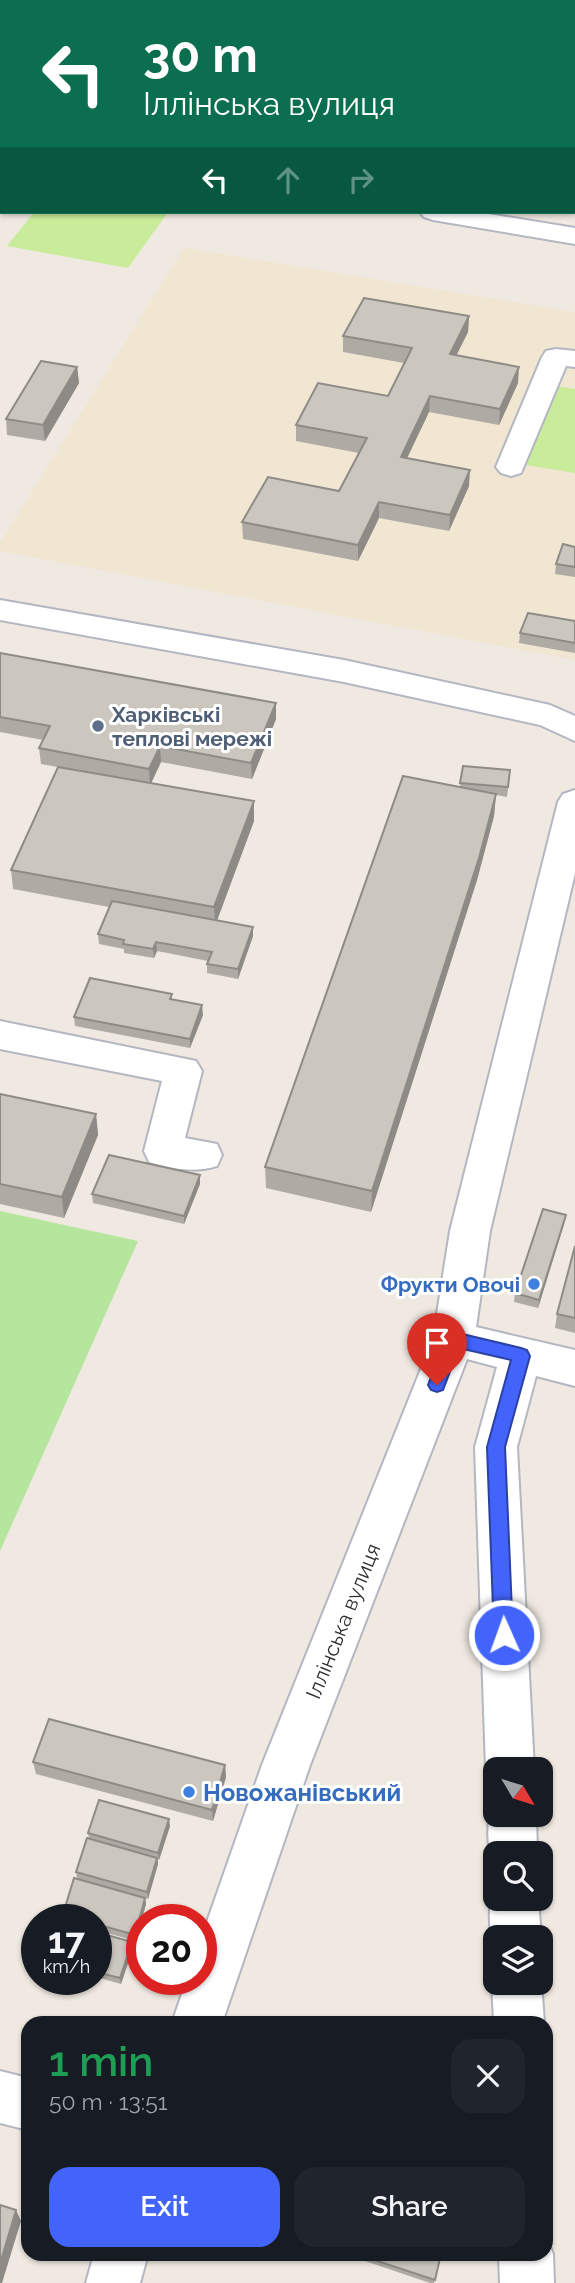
<!DOCTYPE html>
<html lang="en">
<head>
<meta charset="utf-8">
<style>
  body { margin:0; font-family:Raleway,sans-serif; background:#20242c; color:#f1f3f6; height:100vh; display:flex; flex-direction:column; font-size:26px; white-space:nowrap }
  * { box-sizing:border-box; margin:0 }
  p { font-size:23px; color:#9ea1a6 }
  .icon { flex:none; width:38px; height:38px; fill:none; stroke:currentColor; stroke-width:2; stroke-linecap:round; stroke-linejoin:round }
  .map { position:relative; flex:1; overflow:hidden }
  .panel { position:absolute; left:21px; top:2016px; width:532px; height:245px; display:flex; flex-direction:column; background:#171b24; border-radius:21px; box-shadow:0 2px 5px #0004 }
  .panel>* { flex:none }
  .top-card { position:absolute; left:0px; top:0px; width:576px; height:214px; box-shadow:0 2px 5px #0004; background:#0b6e4f; color:#fff; overflow:hidden }
  .needle { width:46px; rotate:128deg }
  .tools { position:absolute; left:483px; top:1757px; display:grid; gap:14px }
  .tools a { display:grid; place-items:center; width:70px; height:70px; border-radius:14px; background:#171b24; box-shadow:0 2px 5px #0004; font-size:35px }
  .speed { position:absolute; left:21px; top:1904px; display:flex; gap:14px; font-size:35px; font-weight:700; text-align:center }
  .speed>* { display:grid; place-content:center; width:91px; height:91px; border-radius:50%; background:#171b24; box-shadow:0 2px 5px #0004; line-height:1 }
  .speed small { font-size:18px; font-weight:400 }
  .speed .limit { border:10px solid #d22; background:#fff; color:#111 }
  .pin { position:absolute; display:grid; place-items:center; width:60px; height:60px; color:#fff; margin:-72px -30px; border-radius:50% 50% 50% 0; rotate:-45deg; box-shadow:0 0 7px #0007 }
  .pin .icon { rotate:45deg }
  .me { position:absolute; width:77px; margin:-38px; rotate:358deg; stroke-linejoin:round; filter:drop-shadow(0 0 5px #0008) }
  .turn { display:flex; align-items:center; gap:24px; height:147px; padding:0 28px; font-size:32px }
  .turn .icon { width:91px; height:91px; stroke-width:2.5 }
  .turn b { display:block; font-size:49px; line-height:60px }
  .lanes { display:flex; align-items:center; height:66px; padding:0 28px; background:#0003; justify-content:center; gap:35px; direction:ltr }
  .lanes .off { opacity:.35 }
  .round { display:grid; place-items:center; flex:none; width:74px; height:74px; border-radius:21px; background:#20242c }
  .headline { display:flex; align-items:center; justify-content:space-between; height:119px; padding:0 28px }
  h1 { font-size:42px; font-weight:600; line-height:52px; color:#1e9e55 }
  .primary-button { display:flex; gap:14px; margin-top:auto; padding:14px 28px }
  .primary-button a { flex:1; height:80px; border-radius:21px; background:#4264fb; color:#fff; font-size:28px; font-weight:600; line-height:80px; text-align:center }
  .primary-button a+a { background:#20242c; color:#f1f3f6 }
  .map>svg:first-child { display:block }
  .education { fill:#f0e6d1 }
  .green { fill:#b6e59e }
  .pitch { fill:#c9ec9a }
  .lines { fill:none; stroke-linecap:round; stroke-linejoin:round }
  .minor-casing { stroke:#b4b7c1; stroke-width:4 }
  .major-casing { stroke:#c9c9c9; stroke-width:4 }
  .minor { fill:#fff; fill-rule:evenodd }
  .major { fill:#f2d163; fill-rule:evenodd }
  .wall { fill:#afaba4 }
  .shaded-wall { fill:#8e8b86 }
  .building { fill:#cbc7bf; stroke:#8e8b86; stroke-width:2 }
  .route { fill:#4264fb; stroke:#2b41a3; stroke-width:2 }
  .service-dot { fill:#5c6f8a; stroke:#fff; stroke-width:2.5 }
  .shop-dot { fill:#3f7fe0; stroke:#fff; stroke-width:2.5 }
  .labels { text-anchor:middle; dominant-baseline:central; stroke-width:6; stroke-linejoin:round; paint-order:stroke }
  .service-label { font-size:21px; font-weight:bold; fill:#4e5e75; stroke:#fff; text-anchor:start }
  .shop-label { font-size:21px; font-weight:bold; fill:#366cbe; stroke:#fff; text-anchor:end }
  .street-label { font-size:21px; fill:#2e2e2e; stroke:#fff }
  .near-shop-label { font-size:24px; font-weight:bold; fill:#366cbe; stroke:#fff; text-anchor:start }
</style>
</head>
<body>
<div class="map">
<svg width="575" height="2283" viewBox="0 0 575 2283">
  <rect width="100%" height="100%" fill="#efe9e1"/>
  <polygon class="education" points="184,248 575,312 575,660 0,551 0,543"/>
  <polygon class="green" points="0,1211 138,1241 0,1551"/>
  <g class="pitch">
    <polygon points="34,212 168,212 128,268 7,246"/>
    <polygon points="554,386 575,389 575,473 526,465"/>
  </g>
  <g class="lines">
    <defs>
      <g id="minor">
        <rect x="0" y="132" width="2" height="14"/>
        <polygon points="420,212 477,212 575,228 575,244 433,220 424,217"/>
        <polygon points="556,349 575,351 575,367 566,366 521,473 511,476 501,473 496,467 542,357 546,351"/>
        <polygon points="0,600 344,660 550,705 575,716 575,741 540,725 344,682 0,620"/>
        <polygon points="575,790 575,873 490,1231 476,1327 575,1350 575,1386 536,1376 517,1447 534,1769 495,1769 495,1786 486,1769 475,1447 497,1367 467,1359 310,1765 222,2023 172,2023 187,1979 201,1979 201,1939 262,1765 433,1339 450,1231 558,802 563,794"/>
        <path d="M 0,1021 L 196,1061 L 202,1071 L 185,1138 L 217,1144 L 222,1155 L 217,1166 C 195,1173 171,1169 149,1162 L 144,1151 L 162,1081 L 0,1049 Z"/>
        <path d="M 495,1799 L 495,1815 L 536,1815 L 537,1853 L 495,1853 L 495,1868 C 486,1845 486,1821 495,1799 Z"/>
        <path d="M 495,1885 L 495,1899 L 538,1899 L 541,1937 L 495,1937 L 495,1947 C 488,1928 488,1904 495,1885 Z"/>
        <polygon points="495,1975 495,1983 541,1983 541,1980 544,2023 494,2023 492,1983"/>
        <polygon points="0,2071 28,2078 28,2130 0,2123"/>
        <polygon points="546,2237 553,2254 554,2283 500,2283 499,2254 546,2254"/>
        <polygon points="94,2254 148,2254 140,2283 86,2283"/>
      </g>
      <g id="major">
        <polygon points="503,0 535,0 536,2 504,2"/>
        <rect x="574" y="2" width="1" height="14"/>
      </g>
    </defs>
    <use href="#minor" class="minor-casing"/>
    <use href="#major" class="major-casing"/>
    <use href="#minor" class="minor"/>
    <use href="#major" class="major"/>
  </g>
  <g class="wall">
    <rect x="0" y="39" width="2" height="56"/>
    <polygon points="574,132 575,133 575,192 574,192"/>
    <polygon points="469,316 468,332 456,356 518,383 499,425 429,412 407,458 469,486 449,531 379,518 358,561 243,539 242,522 339,491 359,453 296,441 296,425 388,396 404,363 343,352 343,336"/>
    <polygon points="77,367 79,383 45,441 7,435 6,419"/>
    <polygon points="575,547 575,577 555,574 556,564"/>
    <polygon points="575,621 575,653 519,643 520,633"/>
    <polygon points="0,653 276,719 252,779 161,762 151,784 254,821 217,920 253,927 253,936 238,979 207,973 207,964 208,961 157,951 154,958 124,953 124,949 99,944 98,934 109,907 13,889 11,870 58,767 41,764 39,748 43,740 0,732"/>
    <polygon points="463,766 510,770 507,797 496,795 494,816 477,880 371,1212 266,1188 265,1167 460,787"/>
    <polygon points="172,994 172,1000 203,1015 190,1048 75,1026 74,1017"/>
    <polygon points="0,1094 96,1114 98,1135 64,1218 0,1204"/>
    <polygon points="200,1175 200,1184 184,1224 93,1203 92,1194"/>
    <polygon points="564,1224 538,1308 514,1302 515,1293"/>
    <polygon points="575,1246 575,1333 555,1328 557,1314"/>
    <polygon points="33,1762 225,1765 226,1777 213,1821 36,1774"/>
    <polygon points="170,1826 159,1860 158,1859 158,1864 148,1899 145,1898 146,1904 136,1941 96,1930 96,1920 64,1920 63,1914 77,1879 76,1872 89,1838 88,1833"/>
    <polygon points="96,1932 133,1948 121,1984 96,1977"/>
    <polygon points="363,2254 441,2254 434,2283 430,2283 362,2260"/>
  </g>
  <g class="shaded-wall">
    <polygon points="469,316 468,332 449,370 450,354"/>
    <polygon points="77,367 79,383 45,441 43,425"/>
    <polygon points="519,367 518,383 499,425 500,409"/>
    <polygon points="430,396 429,412 400,473 401,457"/>
    <polygon points="470,470 469,486 449,531 450,515"/>
    <polygon points="379,502 379,518 358,561 358,545"/>
    <polygon points="276,703 276,719 252,779 251,763"/>
    <polygon points="160,746 161,762 150,785 149,769"/>
    <polygon points="496,794 494,816 477,880 371,1212 372,1191"/>
    <polygon points="254,801 254,821 215,926 214,907"/>
    <polygon points="253,927 253,936 238,979 238,969"/>
    <polygon points="156,942 157,951 154,958 153,949"/>
    <polygon points="202,1005 203,1015 190,1048 190,1039"/>
    <polygon points="96,1114 98,1135 64,1218 62,1197"/>
    <polygon points="200,1175 200,1184 184,1224 184,1216"/>
    <polygon points="566,1215 564,1224 538,1308 539,1300"/>
    <polygon points="225,1765 226,1777 213,1821 212,1810"/>
    <polygon points="169,1819 170,1826 159,1860 158,1853"/>
    <polygon points="157,1858 158,1864 148,1899 147,1892"/>
    <polygon points="145,1898 146,1904 136,1941 135,1935"/>
    <polygon points="132,1942 133,1948 121,1984 120,1978"/>
    <polygon points="16,2210 21,2221 2,2283 0,2283 0,2264"/>
  </g>
  <g class="building">
    <polygon points="0,39 2,39 2,75 0,74"/>
    <polygon points="574,132 575,133 575,170 574,170"/>
    <polygon points="364,298 469,316 450,354 519,367 500,409 430,396 401,457 470,470 450,515 379,502 358,545 242,522 268,477 339,491 367,438 296,425 318,383 388,396 412,348 343,336"/>
    <polygon points="41,361 77,367 43,425 6,419"/>
    <polygon points="563,544 575,547 575,567 556,564"/>
    <polygon points="528,613 575,621 575,643 520,633"/>
    <polygon points="0,653 276,703 251,763 160,746 149,769 39,748 50,726 0,717"/>
    <polygon points="463,766 510,770 508,787 460,783"/>
    <polygon points="58,767 254,801 214,907 11,870"/>
    <polygon points="403,776 496,794 479,858 372,1191 265,1167"/>
    <polygon points="112,901 253,927 238,969 207,964 212,952 156,942 153,949 123,944 124,940 98,934"/>
    <polygon points="90,978 172,994 170,999 202,1005 190,1039 74,1017"/>
    <polygon points="0,1094 96,1114 62,1197 0,1184"/>
    <polygon points="109,1155 200,1175 184,1216 92,1194"/>
    <polygon points="543,1209 566,1215 539,1300 515,1293"/>
    <polygon points="575,1246 575,1318 557,1314"/>
    <polygon points="49,1719 225,1765 212,1810 33,1762"/>
    <polygon points="99,1800 169,1819 158,1853 88,1833"/>
    <polygon points="87,1838 157,1858 147,1892 76,1872"/>
    <polygon points="74,1878 145,1898 135,1935 96,1924 96,1920 82,1920 63,1914"/>
    <polygon points="96,1932 132,1942 120,1978 96,1972"/>
    <polygon points="0,2205 16,2210 0,2264"/>
    <polygon points="363,2254 441,2254 435,2280 362,2256"/>
  </g>
  <polygon class="route" points="454,1332 521,1348 527,1350 530,1356 505,1447 513,1635 510,1641 504,1644 497,1641 494,1635 487,1447 511,1360 459,1348 443,1390 437,1392 431,1390 428,1385 446,1339 448,1334"/>
  <circle class="service-dot" cx="98" cy="726" r="7"/>
  <g class="shop-dot">
    <circle cx="534" cy="1284" r="7"/>
    <circle cx="189" cy="1792" r="7"/>
  </g>
  <g class="labels">
    <g class="service-label">
      <text x="112" y="714">Харківські<tspan x="112" dy="24">теплові мережі</tspan></text>
    </g>
    <g class="shop-label">
      <text x="520" y="1284">Фрукти Овочі</text>
    </g>
    <g class="street-label">
      <text transform="translate(343 1621) rotate(-68)">Іллінська вулиця</text>
    </g>
    <g class="near-shop-label">
      <text x="203" y="1792">Новожанівський</text>
    </g>
  </g>
</svg>
<div class="tools">
<a><svg class="needle" viewBox="-14 -14 28 28"><path d="M0-13l5 13h-10z" fill="#e53935"/><path d="M0 13l5-13h-10z" fill="#9ea1a6"/></svg></a>
<a><svg class="icon" aria-label="search" viewBox="0 0 24 24"><circle cx="10" cy="10" r="6"/><path d="M15 15l6 6"/></svg></a>
<a><svg class="icon" aria-label="layers" viewBox="0 0 24 24"><path d="M12 4l9 5-9 5-9-5zM3 14l9 5 9-5"/></svg></a>
</div>
<div class="speed"><div>17<small>km/h</small></div><div class="limit">20</div></div>
<div class="pin" style="left:437px;top:1385px;background:#d93025"><svg class="icon" aria-label="arrive" viewBox="0 0 24 24"><path d="M6 21V4h12l-3 4 3 4H6"/></svg></div>
<svg class="me" style="left:504px;top:1635px" viewBox="-20 -20 40 40"><circle r="17" fill="#4264fb" stroke="#fff" stroke-width="3"/><path d="M0-11L8 9 0 5-8 9z" fill="#fff"/></svg>
<div class="top-card">
<div class="turn"><svg class="icon" aria-label="left" viewBox="0 0 24 24"><path d="M17 20v-9H6M10 6l-5 5 5 5"/></svg><div><b>30 m</b>Іллінська вулиця</div></div>
<div class="lanes"><svg class="icon" aria-label="left" viewBox="0 0 24 24"><path d="M17 20v-9H6M10 6l-5 5 5 5"/></svg><svg class="icon off" aria-label="ahead" viewBox="0 0 24 24"><path d="M12 20V5M6 11l6-6 6 6"/></svg><svg class="icon off" aria-label="right" viewBox="0 0 24 24"><path d="M7 20v-9h11M14 6l5 5-5 5"/></svg></div>
</div>
<section class="panel">
<div class="headline"><div><h1>1 min</h1><p>50 m · 13:51</p></div><a class="round"><svg class="icon" aria-label="close" viewBox="0 0 24 24"><path d="M6 6l12 12M18 6L6 18"/></svg></a></div>
<div class="primary-button"><a>Exit</a><a>Share</a></div>
</section>
</div>
</body>
</html>
